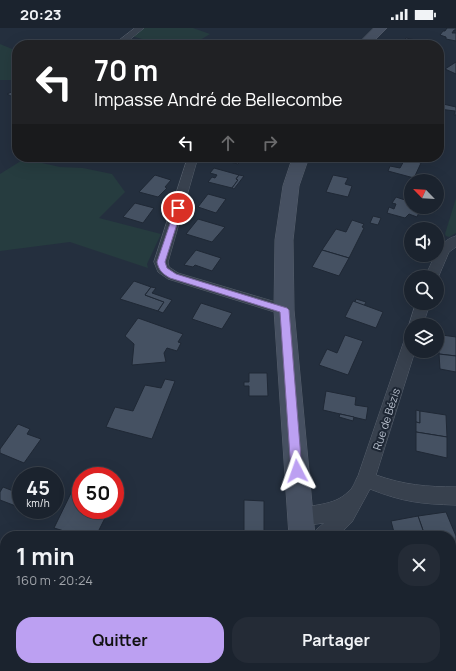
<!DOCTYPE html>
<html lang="fr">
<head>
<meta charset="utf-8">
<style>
  body { margin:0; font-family:Manrope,sans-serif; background:#242b36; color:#f1f3f6; height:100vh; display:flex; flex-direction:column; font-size:15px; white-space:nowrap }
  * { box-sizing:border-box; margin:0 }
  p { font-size:13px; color:#a0a4aa }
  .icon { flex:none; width:22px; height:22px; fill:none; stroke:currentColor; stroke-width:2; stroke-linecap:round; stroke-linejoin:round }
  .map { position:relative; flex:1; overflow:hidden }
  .side { position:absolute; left:0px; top:503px; width:456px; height:140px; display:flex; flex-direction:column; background:#1b232e; border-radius:16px 16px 0 0; box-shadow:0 4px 16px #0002,0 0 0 1px #39404a }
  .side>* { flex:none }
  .top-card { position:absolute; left:12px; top:12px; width:432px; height:122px; border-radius:16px; box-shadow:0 4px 16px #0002,0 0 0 1px #39404a; background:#202124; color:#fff; overflow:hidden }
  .needle { width:26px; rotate:295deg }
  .controls { position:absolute; left:404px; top:146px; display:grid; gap:8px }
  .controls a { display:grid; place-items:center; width:40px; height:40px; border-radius:50%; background:#1b232e; box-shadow:0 4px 16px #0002,0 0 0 1px #39404a; font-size:20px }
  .speed { position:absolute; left:12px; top:439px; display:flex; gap:8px; font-size:20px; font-weight:700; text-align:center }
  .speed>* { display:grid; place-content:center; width:52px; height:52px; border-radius:50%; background:#1b232e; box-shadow:0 4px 16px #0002,0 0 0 1px #39404a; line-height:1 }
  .speed small { font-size:10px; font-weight:400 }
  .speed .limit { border:6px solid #d22; background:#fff; color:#111 }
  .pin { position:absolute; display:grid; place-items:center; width:34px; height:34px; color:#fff; margin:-17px; border:2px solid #fff; border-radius:50%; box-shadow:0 1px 4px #0007 }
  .me { position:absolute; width:44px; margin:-22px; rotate:356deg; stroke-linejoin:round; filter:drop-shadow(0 0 3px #0008) }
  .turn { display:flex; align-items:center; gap:14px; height:84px; padding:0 16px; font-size:18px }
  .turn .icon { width:52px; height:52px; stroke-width:2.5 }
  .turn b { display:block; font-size:28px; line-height:34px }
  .lanes { display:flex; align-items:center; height:38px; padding:0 16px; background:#0003; justify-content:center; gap:20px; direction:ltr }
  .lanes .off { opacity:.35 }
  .round { display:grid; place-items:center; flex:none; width:42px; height:42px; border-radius:16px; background:#242b36 }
  .head { display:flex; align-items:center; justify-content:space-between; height:68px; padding:0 16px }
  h1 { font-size:24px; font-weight:700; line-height:30px }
  .primary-button { display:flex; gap:8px; margin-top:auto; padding:8px 16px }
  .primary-button a { flex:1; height:46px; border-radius:16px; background:#bca0f2; color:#111; font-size:16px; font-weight:700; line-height:46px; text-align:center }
  .primary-button a+a { background:#242b36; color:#f1f3f6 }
  .status { display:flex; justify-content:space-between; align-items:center; height:28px; padding:0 20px; background:#1b232e; direction:ltr }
  .status svg { height:11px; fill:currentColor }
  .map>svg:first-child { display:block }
  .green { fill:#263c3f }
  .building { fill:#455162; stroke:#1f2835 }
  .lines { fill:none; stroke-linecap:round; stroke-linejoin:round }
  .minor-casing { stroke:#565f6c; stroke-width:1 }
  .secondary-casing { stroke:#565f6c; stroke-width:1 }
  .minor { fill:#38414e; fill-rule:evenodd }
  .secondary { fill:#465061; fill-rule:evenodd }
  .route { fill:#bca0f2; stroke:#7a689d }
  .labels { text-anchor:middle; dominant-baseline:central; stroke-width:4; stroke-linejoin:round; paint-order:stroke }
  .street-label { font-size:11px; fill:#b4bcc9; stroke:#1d2633 }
</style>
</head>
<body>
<div class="status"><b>20:23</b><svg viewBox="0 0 49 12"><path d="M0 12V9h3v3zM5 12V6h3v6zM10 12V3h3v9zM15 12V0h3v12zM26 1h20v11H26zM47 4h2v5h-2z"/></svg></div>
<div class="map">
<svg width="456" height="643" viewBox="0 0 456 643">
  <rect width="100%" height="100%" fill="#242f3e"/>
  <g class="green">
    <polygon points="142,0 193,0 210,6 192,17 165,17 131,8"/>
    <polygon points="0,16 17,23 17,52 0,52"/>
    <polygon points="24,131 60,139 83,140 112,146 125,164 99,190 161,206 147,236 148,240 70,214 0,223 0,146"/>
    <polygon points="456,170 456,205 449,209 446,208 445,206"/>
  </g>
  <g class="building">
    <polygon points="446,0 456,0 456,2 454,2 452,5 456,5 456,13 446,11 446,9 440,7 443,3 445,3 447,0"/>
    <polygon points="406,10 426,14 424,17 399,17"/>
    <polygon points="456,34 456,46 445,41"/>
    <polygon points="16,62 17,71 7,66"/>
    <polygon points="439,75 456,79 456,87 454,87 455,83 439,81"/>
    <polygon points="215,129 236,134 240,129 244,129 238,136 214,130"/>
    <polygon points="218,129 240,129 236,134"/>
    <polygon points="405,131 421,135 414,150 388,143 390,138 400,140"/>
    <polygon points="214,140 239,147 236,151 238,152 232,160 208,154 212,149 215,150 217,147 210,145"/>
    <polygon points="155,147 171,152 165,159 167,160 158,169 139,164"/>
    <polygon points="239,147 244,148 234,161 232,160 238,152 236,151"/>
    <polygon points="333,147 348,150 345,156 352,158 348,169 326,164"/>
    <polygon points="208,166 226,171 216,185 198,179"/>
    <polygon points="396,169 411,174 411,179 421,180 417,189 409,186 405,190 387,185 389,179 394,181 396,176 392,175"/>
    <polygon points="135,175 154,180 143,195 123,189"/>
    <polygon points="373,188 381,190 378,197 370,195"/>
    <polygon points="198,191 225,199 212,214 186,206"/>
    <polygon points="352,192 364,196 362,199 364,200 349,230 322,222 336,201 346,204"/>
    <polygon points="196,222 221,230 212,243 195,237 193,239 184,237"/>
    <polygon points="322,222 349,230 339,248 312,239"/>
    <polygon points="134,253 151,259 145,267 164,274 158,283 120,271"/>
    <polygon points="151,259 156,260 152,265 172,272 163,285 158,283 164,274 145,267"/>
    <polygon points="356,271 366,274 364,278 355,274"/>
    <polygon points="353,273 383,284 376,300 345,289"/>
    <polygon points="201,275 232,285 222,301 192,291"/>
    <polygon points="138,290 183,306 178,314 181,315 177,323 167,320 164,325 166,334 132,337 134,316 125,308"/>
    <polygon points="345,307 363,313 348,347 319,337 327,321 337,325"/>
    <polygon points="438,307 442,307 442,317 439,316"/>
    <polygon points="442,307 456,309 456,328 439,326 439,316 442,317"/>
    <polygon points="439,326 456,328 456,344 440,341"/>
    <polygon points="249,345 267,345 268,368 249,368 249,358 244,358 244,354 249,354"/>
    <polygon points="165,351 175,353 152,411 106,399 115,379 133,383 145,357 161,360"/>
    <polygon points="326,363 356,369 355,377 368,379 366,392 323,382"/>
    <polygon points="416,382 420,383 420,395 416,394"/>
    <polygon points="420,383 446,387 447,409 416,404 416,394 420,395"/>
    <polygon points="340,386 354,389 353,393 339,389"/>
    <polygon points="18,396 30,401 27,406 41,411 24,435 0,425 0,421"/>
    <polygon points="416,404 447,409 447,430 416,423"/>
    <polygon points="3,459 21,466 21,480 0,472 0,464"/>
    <polygon points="72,463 81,466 81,482 109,482 96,508 81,508 54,500"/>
    <polygon points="244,472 264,473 264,508 244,508"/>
    <polygon points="446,484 456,508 456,516 451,517 451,508 425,508 418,488"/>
    <polygon points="418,488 425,508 395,508 391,493"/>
    <polygon points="0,597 5,599 5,619 0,628"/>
    <polygon points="272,638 287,638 288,643 272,643"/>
  </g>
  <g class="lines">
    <defs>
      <g id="minor">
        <polygon points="135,0 144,0 123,17 113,17"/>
        <polygon points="188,129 198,129 168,234 169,239 178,245 289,278 291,282 289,286 284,287 168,251 158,244 154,234"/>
        <path d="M 456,208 L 456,219 L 449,224 L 437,252 L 437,249 L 425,249 L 435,227 L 437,227 C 437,218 448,210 456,208 Z"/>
        <polygon points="416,275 430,275 423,297 411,297 411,301 409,297"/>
        <path d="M 411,307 L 411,323 L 415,323 L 376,447 C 404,457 427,459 456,459 L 456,477 C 421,476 403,474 370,461 L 352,494 L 338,508 L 315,508 L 317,501 L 324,495 L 301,498 L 294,495 L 292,489 L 294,483 C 313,475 333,479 348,464 C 353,461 355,453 358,448 L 404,313 L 406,309 Z"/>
      </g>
      <g id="secondary">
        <polygon points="374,0 387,0 370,17 357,17"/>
        <polygon points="293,129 309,129 299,158 293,212 294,282 315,508 289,508 274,282 275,212 283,158"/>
        <polygon points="296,638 326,638 327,643 297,643"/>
      </g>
    </defs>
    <use href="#minor" class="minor-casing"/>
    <use href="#secondary" class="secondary-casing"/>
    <use href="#minor" class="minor"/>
    <use href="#secondary" class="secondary"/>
  </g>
  <path class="route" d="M 176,178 L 181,178 L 182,180 L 165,234 L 167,240 L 176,246 L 287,280 L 289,282 L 302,443 L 300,446 L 297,448 L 293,446 L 291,443 L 280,284 L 170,250 C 163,246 159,243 157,234 Z"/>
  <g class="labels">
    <g class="street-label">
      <text transform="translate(386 391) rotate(-72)">Rue de Bézis</text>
    </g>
  </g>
</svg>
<div class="controls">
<a><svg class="needle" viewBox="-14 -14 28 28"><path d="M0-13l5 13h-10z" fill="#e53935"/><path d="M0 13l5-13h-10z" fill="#a0a4aa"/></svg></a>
<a><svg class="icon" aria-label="sound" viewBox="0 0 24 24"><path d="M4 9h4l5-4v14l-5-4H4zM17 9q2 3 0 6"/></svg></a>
<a><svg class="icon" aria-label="search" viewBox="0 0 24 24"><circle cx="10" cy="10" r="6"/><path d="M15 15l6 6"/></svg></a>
<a><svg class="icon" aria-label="layers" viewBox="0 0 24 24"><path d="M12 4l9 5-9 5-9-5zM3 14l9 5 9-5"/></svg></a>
</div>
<div class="speed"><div>45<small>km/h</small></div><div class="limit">50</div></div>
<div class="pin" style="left:178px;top:180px;background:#d93025"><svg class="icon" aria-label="arrive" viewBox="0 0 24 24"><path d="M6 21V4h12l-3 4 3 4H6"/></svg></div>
<svg class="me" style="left:297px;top:443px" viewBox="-20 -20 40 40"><path d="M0-17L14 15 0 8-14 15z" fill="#bca0f2" stroke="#fff" stroke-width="4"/></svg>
<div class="top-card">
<div class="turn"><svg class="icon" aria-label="left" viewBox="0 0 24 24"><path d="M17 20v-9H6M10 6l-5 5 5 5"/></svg><div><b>70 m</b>Impasse André de Bellecombe</div></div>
<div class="lanes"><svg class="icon" aria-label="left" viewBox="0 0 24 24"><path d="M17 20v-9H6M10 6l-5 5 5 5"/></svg><svg class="icon off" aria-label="ahead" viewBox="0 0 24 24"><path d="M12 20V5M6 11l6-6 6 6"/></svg><svg class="icon off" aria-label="right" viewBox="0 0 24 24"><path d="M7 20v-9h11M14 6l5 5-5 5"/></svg></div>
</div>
<section class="side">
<div class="head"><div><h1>1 min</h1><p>160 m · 20:24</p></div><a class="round"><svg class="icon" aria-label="close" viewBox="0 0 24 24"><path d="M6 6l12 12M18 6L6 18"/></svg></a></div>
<div class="primary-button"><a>Quitter</a><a>Partager</a></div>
</section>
</div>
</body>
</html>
